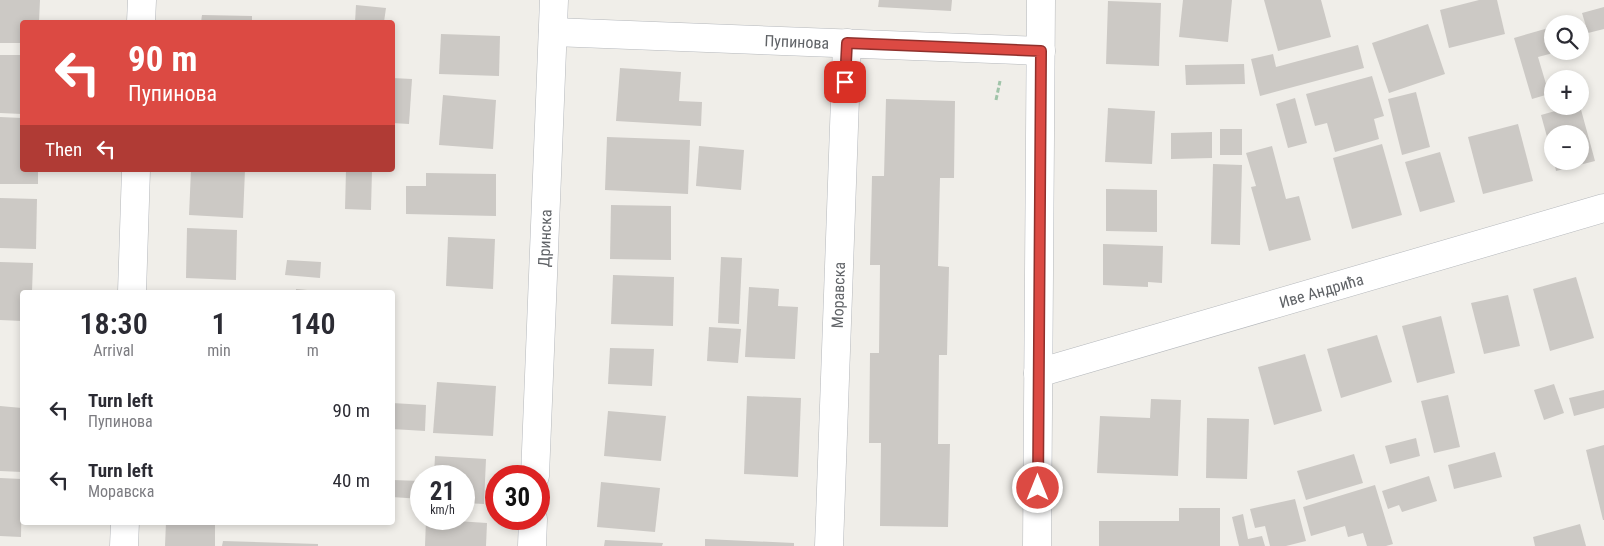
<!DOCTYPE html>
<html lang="en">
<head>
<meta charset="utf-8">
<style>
  body { margin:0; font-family:"Roboto Condensed",sans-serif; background:#f7f7f7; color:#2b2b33; height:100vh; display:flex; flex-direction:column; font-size:19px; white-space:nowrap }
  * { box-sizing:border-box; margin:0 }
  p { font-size:16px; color:#7c7c81 }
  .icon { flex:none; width:28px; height:28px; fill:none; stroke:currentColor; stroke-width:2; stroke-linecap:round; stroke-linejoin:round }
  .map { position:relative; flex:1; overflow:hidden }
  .drawer { position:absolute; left:20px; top:290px; width:375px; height:235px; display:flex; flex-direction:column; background:#fff; border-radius:5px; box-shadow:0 2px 8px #0003 }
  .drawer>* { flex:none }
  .guide { position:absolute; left:20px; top:20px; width:375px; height:152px; border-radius:5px; box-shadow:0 2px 8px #0003; background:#dc4a43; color:#fff; overflow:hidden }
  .controls { position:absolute; left:1544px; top:15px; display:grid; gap:10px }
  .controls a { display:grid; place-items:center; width:45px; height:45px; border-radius:50%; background:#fff; box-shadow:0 2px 8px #0003; font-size:25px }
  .speed { position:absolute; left:410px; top:465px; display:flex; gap:10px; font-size:25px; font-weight:700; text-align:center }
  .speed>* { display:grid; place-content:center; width:65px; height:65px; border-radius:50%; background:#fff; box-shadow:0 2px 8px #0003; line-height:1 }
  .speed small { font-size:12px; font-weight:400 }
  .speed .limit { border:8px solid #d22; background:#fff; color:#111 }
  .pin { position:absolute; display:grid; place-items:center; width:42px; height:42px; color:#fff; margin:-21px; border-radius:10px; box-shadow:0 2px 8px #0006 }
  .me { position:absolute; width:55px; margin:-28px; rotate:0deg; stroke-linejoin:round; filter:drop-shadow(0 0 4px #0008) }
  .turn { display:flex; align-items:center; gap:18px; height:105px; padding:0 25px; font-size:22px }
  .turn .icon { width:65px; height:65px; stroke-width:2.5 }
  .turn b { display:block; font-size:35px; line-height:42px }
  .then { display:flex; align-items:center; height:48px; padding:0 25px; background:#0003; gap:10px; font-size:19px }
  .eta { display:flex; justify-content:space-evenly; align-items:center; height:85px; text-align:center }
  .eta b { font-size:30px; font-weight:600; line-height:35px }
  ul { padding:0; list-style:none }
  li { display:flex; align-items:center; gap:15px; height:70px; padding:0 25px }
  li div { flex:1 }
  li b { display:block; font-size:19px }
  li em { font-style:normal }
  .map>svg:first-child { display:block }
  .building { fill:#ccc9c5 }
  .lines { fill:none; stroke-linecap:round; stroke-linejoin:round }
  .minor-casing { stroke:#b5b8bc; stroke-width:29 }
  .path { stroke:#a0c4a9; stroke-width:3; stroke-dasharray:5 2.5; stroke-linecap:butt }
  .minor { stroke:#fff; stroke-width:28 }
  .route-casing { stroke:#8f302c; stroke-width:12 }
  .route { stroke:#dc4a43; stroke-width:9 }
  .labels { text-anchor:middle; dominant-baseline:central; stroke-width:4; stroke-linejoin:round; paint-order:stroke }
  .street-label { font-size:16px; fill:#606367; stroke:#fff }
</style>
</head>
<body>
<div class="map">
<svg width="1604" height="546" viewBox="0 0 1604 546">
  <rect width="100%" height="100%" fill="#f0eee9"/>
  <g class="building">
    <polygon points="0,0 40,0 39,22 22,22 22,43 0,43"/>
    <polygon points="879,0 952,0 951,11 878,7"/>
    <polygon points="1183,0 1232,0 1228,42 1179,37"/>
    <polygon points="1264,0 1321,0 1331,37 1278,51"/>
    <polygon points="1479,0 1497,0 1505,34 1449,48 1440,10"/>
    <polygon points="1108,1 1161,3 1159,66 1106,64"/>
    <polygon points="356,5 386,8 384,22 355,22"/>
    <polygon points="1604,7 1604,29 1588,33 1582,13"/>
    <polygon points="202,15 252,16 252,22 201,22"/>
    <polygon points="1428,24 1445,74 1389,93 1372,43"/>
    <polygon points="1552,27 1552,51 1557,52 1538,57 1549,94 1532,99 1514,38"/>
    <polygon points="441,34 500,36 499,76 439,74"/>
    <polygon points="1358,45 1364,68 1260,96 1251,59 1273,54 1276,67"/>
    <polygon points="0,55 22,55 22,114 0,113"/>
    <polygon points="1244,64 1245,84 1186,85 1185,65"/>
    <polygon points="620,68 681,72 679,101 702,102 701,126 616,121"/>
    <polygon points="1372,76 1384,116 1374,119 1379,139 1335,152 1327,123 1315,126 1306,94"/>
    <polygon points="392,78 412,79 409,124 392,123"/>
    <polygon points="1416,92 1430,147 1402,155 1388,99"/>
    <polygon points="443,95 496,100 493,149 439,145"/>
    <polygon points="1295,98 1307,143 1288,148 1276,104"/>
    <polygon points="886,99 955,101 954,178 940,178 938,266 949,267 947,355 939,355 938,444 950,444 948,527 880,526 881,443 869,443 870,353 879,353 880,265 870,265 872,176 884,176"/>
    <polygon points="1573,106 1580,106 1595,161 1556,171 1554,161 1580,161 1580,134 1552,134 1552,155 1541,115"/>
    <polygon points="1108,108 1155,111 1152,164 1105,162"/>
    <polygon points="0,117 22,118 22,170 38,170 38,184 0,184"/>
    <polygon points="1518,124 1533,181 1483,194 1468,137"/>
    <rect x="1220" y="129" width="22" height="26"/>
    <polygon points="1212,132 1212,158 1171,159 1171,133"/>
    <polygon points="607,137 690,140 688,194 605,190"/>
    <polygon points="1382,144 1402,215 1352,229 1333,158"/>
    <polygon points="699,146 744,150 741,190 696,186"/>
    <polygon points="1272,146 1286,199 1299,196 1311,240 1269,251 1251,187 1256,186 1246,153"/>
    <polygon points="1440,152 1455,202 1420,212 1405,162"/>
    <polygon points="1213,164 1242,165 1240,245 1211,244"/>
    <polygon points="191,170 245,170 243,218 189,215"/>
    <polygon points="346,170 372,170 371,210 345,209"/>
    <polygon points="426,173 496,174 496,216 406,214 406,186 426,186"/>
    <polygon points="1106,189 1157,190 1157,232 1106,231"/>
    <polygon points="0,198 37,199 36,249 0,248"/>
    <polygon points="611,205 671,206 671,260 610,259"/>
    <polygon points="187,228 237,230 236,280 186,278"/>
    <polygon points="448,237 495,239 493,289 446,286"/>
    <polygon points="1103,244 1163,246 1162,283 1148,282 1148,287 1103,285"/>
    <polygon points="721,257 742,258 739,324 718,323"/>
    <polygon points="287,260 321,262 320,278 285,275"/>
    <polygon points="0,262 33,263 32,292 22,292 22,321 0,320"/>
    <polygon points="613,275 674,277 673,326 611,324"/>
    <polygon points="1576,277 1594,338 1550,351 1533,289"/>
    <polygon points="749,287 779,289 778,306 798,307 795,359 745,357"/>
    <polygon points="296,289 319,291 319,292 296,292"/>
    <polygon points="1508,295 1520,346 1484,354 1471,303"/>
    <polygon points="1441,316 1455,373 1417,383 1402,326"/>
    <polygon points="709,327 741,329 738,363 707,361"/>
    <polygon points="1377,335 1392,382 1341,398 1327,349"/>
    <polygon points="610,348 654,349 652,386 608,384"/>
    <polygon points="1305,354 1322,411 1274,425 1258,367"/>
    <polygon points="437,382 496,386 493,436 433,433"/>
    <polygon points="1554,384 1564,413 1544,420 1534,390"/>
    <polygon points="1604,390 1604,408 1574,416 1569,398"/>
    <polygon points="1448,395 1460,447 1434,453 1421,401"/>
    <polygon points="747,396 801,398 798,477 744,474"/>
    <polygon points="1151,399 1181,400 1178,476 1097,473 1100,416 1150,418"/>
    <polygon points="392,403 426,405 425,431 392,429"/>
    <polygon points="0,406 22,408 22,472 0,471"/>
    <polygon points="608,411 666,416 661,461 604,456"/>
    <polygon points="1207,418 1249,419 1247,479 1206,478"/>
    <polygon points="1416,438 1420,456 1390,464 1385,446"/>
    <polygon points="1604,445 1604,520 1603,520 1586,450"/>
    <polygon points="1495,452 1502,477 1454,489 1448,465"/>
    <polygon points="1354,454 1363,483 1306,500 1297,471"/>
    <polygon points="435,456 486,459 484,504 464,503 464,476 434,476"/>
    <polygon points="1429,476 1437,501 1402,512 1399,505 1388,509 1382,491"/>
    <polygon points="0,478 22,479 21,537 0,536"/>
    <polygon points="392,480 421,481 421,499 392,497"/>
    <polygon points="601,482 660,488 655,532 597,527"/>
    <polygon points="1375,485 1393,544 1386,546 1367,546 1363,533 1348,537 1345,526 1311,536 1303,507"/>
    <polygon points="1295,499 1306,541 1286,546 1270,546 1265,526 1255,528 1250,509"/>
    <polygon points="1179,508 1220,508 1220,546 1099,546 1099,521 1179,521"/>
    <polygon points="1243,514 1248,539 1262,536 1265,546 1239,546 1232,517"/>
    <polygon points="426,519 487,523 486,546 425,546"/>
    <polygon points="166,522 215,522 215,546 165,546"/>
    <polygon points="1580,524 1586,546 1535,546 1533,537"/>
    <polygon points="705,539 794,543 794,546 705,546"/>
    <polygon points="605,540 663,543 662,546 604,546"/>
    <polygon points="223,541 318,544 318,546 222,546"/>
  </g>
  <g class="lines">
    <defs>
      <g id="minor">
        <polyline points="141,22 142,0"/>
        <path id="s1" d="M 553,32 L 1041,51"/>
        <polyline points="132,292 136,170"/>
        <path id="s2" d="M 1038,373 L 1604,208"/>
        <path id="s3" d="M 535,476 L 554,0"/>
        <polyline points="124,546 125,522"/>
        <polyline points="532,546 533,519"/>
        <path id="s4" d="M 829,546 L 847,43"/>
        <polyline points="1037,546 1041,0"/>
      </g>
    </defs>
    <use href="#minor" class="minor-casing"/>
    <polyline class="path" points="996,100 1000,81"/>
    <use href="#minor" class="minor"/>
  </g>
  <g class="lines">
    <defs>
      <polyline id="route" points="845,82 847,43 1041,51 1038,488"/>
    </defs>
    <use href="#route" class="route-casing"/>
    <use href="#route" class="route"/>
  </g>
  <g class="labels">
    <g class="street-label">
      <text stroke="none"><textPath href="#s1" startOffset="244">Пупинова</textPath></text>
      <text stroke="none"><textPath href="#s3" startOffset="238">Дринска</textPath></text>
      <text stroke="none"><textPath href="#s2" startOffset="295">Иве Андрића</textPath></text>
      <text stroke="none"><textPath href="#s4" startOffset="251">Моравска</textPath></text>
    </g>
  </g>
</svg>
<div class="controls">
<a><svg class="icon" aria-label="search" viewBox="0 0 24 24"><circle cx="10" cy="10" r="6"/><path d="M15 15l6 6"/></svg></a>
<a>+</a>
<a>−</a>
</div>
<div class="speed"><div>21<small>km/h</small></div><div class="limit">30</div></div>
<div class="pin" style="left:845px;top:82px;background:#d93025"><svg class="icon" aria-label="arrive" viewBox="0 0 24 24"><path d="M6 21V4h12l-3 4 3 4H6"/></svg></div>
<svg class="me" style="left:1038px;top:488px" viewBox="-20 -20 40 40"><circle r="17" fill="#dc4a43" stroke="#fff" stroke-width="3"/><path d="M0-11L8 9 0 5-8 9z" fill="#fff"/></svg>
<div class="guide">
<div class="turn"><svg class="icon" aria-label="left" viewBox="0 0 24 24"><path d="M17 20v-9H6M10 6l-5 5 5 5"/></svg><div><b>90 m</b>Пупинова</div></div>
<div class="then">Then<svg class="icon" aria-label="left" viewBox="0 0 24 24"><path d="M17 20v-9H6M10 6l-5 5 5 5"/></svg></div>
</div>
<section class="drawer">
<div class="eta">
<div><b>18:30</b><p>Arrival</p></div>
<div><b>1</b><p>min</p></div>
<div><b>140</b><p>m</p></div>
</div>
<ul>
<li><svg class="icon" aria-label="left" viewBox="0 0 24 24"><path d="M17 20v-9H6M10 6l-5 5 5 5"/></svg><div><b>Turn left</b><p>Пупинова</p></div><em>90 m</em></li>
<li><svg class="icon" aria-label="left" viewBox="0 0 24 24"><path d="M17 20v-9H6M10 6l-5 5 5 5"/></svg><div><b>Turn left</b><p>Моравска</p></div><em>40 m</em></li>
</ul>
</section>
</div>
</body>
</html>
